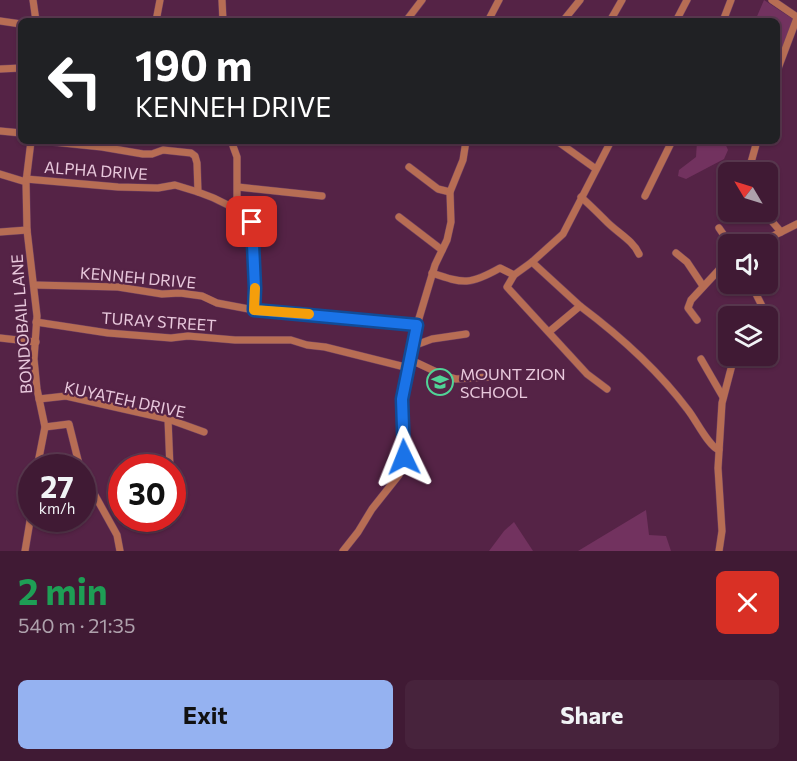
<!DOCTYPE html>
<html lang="en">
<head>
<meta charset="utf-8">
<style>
  body { margin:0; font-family:Commissioner,sans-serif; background:#47233c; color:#f1f3f6; height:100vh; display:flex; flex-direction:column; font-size:22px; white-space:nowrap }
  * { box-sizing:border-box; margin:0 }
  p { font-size:20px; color:#aea1ac }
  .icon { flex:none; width:33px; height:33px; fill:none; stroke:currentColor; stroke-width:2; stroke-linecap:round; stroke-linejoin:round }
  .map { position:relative; height:551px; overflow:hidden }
  .sheet { display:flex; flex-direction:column; background:#401a34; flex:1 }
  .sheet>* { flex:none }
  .top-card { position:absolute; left:18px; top:18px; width:762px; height:126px; border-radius:9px; box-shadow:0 2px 4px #0004,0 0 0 2px #59384f; background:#202124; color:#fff; overflow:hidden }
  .needle { width:39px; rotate:308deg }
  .tools { position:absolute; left:718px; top:162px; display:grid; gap:12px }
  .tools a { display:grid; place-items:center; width:60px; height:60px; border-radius:9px; background:#401a34; box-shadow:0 2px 4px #0004,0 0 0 2px #59384f; font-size:30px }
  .speed { position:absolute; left:18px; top:454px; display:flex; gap:12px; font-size:30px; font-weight:700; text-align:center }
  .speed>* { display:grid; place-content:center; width:78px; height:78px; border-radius:50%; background:#401a34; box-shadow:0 2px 4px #0004,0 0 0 2px #59384f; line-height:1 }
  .speed small { font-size:15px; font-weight:400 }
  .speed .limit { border:9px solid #d22; background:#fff; color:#111 }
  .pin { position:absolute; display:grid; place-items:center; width:51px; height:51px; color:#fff; margin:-26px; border-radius:12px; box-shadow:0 3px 9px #0006 }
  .me { position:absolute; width:66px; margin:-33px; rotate:358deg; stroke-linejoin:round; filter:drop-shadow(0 0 4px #0008) }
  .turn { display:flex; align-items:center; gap:21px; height:126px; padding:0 18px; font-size:27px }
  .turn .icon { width:78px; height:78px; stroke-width:2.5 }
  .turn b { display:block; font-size:42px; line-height:51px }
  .round { display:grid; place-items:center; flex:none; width:63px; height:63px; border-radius:9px; background:#47233c }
  .summary { display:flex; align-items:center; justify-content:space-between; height:102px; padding:0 18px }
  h1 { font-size:36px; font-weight:700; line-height:45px; color:#1e9e55 }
  .action { display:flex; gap:12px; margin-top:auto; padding:12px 18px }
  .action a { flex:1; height:69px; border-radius:9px; background:#95b2f1; color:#111; font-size:24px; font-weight:700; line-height:69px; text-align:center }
  .action a+a { background:#47233c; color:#f1f3f6 }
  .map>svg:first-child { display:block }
  .green { fill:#72325f }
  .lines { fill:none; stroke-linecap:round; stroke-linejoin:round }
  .minor-casing { stroke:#6f4161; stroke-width:8 }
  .minor { stroke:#b76d54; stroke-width:7 }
  .route-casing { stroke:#114b97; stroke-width:15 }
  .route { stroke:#1a73e8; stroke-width:10 }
  .slow { stroke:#f59e0b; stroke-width:10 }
  .labels { text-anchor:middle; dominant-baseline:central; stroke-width:4.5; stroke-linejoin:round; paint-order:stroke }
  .street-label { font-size:16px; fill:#e8c8dc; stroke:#552346 }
  .poi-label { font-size:16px; fill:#e8c8dc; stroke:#552346; text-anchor:start }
</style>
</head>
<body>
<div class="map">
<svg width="797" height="551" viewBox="0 0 797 551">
  <rect width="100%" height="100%" fill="#552346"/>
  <g class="green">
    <polygon points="764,0 793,19 779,57 777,56 777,21 755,21"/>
    <polygon points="697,141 724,141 728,150 724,159 686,179 678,176 679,170 696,157"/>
    <polygon points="646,510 649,535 666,536 671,551 578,551"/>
    <polygon points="514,522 533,551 489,551 504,531"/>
  </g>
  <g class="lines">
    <defs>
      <g id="minor">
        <polyline points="33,0 36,21"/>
        <polyline points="222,0 223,21"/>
        <polyline points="772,0 797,17"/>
        <polyline points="0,21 21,24"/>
        <polyline points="156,21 160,0"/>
        <polyline points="406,21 422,0"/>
        <polyline points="488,21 499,0"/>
        <polyline points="563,21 580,0"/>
        <polyline points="610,21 622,0"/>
        <polyline points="676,21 687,0"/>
        <polyline points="723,21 731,0"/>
        <polyline points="0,69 21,68"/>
        <polyline points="777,71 797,18"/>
        <polyline points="0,131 21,133"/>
        <polyline points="31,141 26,182 27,230 37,316 34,359 37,389 45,427 37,468"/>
        <path d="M 43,141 L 102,147 L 143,154 L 152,154 L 163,150 L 191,153 L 195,156 L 197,163 L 198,192 C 219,199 235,207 252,222 L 255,288 L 254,310"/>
        <polyline points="234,141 233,146 237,157 237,210"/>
        <polyline points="557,141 596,169"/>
        <polyline points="409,167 438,189 450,192"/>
        <polyline points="743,172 750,166 757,141"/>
        <polyline points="0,174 26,182"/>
        <polyline points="26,179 118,187 158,188 175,185 198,192"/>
        <polyline points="238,187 322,196"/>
        <polyline points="645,196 672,141"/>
        <path d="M 581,197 C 590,205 597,212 605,220 C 616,232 633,240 639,254"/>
        <polyline points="721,210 729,194"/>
        <polyline points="764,212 781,232"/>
        <polyline points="399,217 442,250"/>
        <polyline points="719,228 730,244"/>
        <polyline points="0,232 27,230"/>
        <polyline points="757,244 797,224"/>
        <polyline points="676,253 687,262 703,286"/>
        <polyline points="532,262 580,306"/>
        <path d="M 432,273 C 464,284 470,285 500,268 L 514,275"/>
        <polyline points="751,284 767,316"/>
        <polyline points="34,285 118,287 162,294 180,293 202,296 217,303 254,310 417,325"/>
        <polyline points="697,320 688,308 691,300 729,259"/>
        <polyline points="36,322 108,333 171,338 188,336 235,340 291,340 307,345 325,347 409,368"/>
        <path d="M 550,331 L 580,306 C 620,336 658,370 688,410 C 696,420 709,447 719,450"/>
        <polyline points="0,338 36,342"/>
        <polyline points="413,346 432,339 466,334"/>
        <polyline points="701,359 723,397"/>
        <polyline points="411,360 445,376 456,379 489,377"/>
        <polyline points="607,389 587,374 507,287 514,275 532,262 563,234 611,141"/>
        <polyline points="39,399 66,396 168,419 204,432"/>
        <polyline points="168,419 170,468"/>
        <polyline points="45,427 69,424 80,468"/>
        <polyline points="82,472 117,535 120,551"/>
        <polyline points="25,551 32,509"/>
        <polyline points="343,551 358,532 372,509 399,475 404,457 402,399 417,325 435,265 447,240 451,222 450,192 463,160 466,141"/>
        <polyline points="719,551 722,531 718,468 722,403 733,361 738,356"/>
      </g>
    </defs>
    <use href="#minor" class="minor-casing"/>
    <use href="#minor" class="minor"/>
  </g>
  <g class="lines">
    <defs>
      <polyline id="route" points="252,222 255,288 254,310 417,325 402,399 404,457"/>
    </defs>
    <use href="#route" class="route-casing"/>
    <use href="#route" class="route"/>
    <polyline class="slow" points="255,288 254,310 309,314"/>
  </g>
  <defs>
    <symbol id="school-ring" viewBox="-11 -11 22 22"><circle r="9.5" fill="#552346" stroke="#51d397" stroke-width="1.5"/><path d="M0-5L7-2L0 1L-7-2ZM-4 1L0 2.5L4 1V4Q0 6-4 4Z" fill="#51d397"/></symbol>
  </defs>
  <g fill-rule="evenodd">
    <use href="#school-ring" x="425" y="367" width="30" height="30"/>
  </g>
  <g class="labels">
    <g class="street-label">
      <text transform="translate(96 170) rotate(4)">ALPHA DRIVE</text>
      <text transform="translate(138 277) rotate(5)">KENNEH DRIVE</text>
      <text transform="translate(159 321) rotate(4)">TURAY STREET</text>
      <text transform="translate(21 324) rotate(-94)">BONDOBAIL LANE</text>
      <text transform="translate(125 399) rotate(12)">KUYATEH DRIVE</text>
    </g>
    <g class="poi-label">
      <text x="460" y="373">MOUNT ZION<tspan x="460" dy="18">SCHOOL</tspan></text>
    </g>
  </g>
</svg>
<div class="tools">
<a><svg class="needle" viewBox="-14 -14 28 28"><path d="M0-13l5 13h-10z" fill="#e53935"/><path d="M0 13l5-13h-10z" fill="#aea1ac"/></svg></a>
<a><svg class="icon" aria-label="sound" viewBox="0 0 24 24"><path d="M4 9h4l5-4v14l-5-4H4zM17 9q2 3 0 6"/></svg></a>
<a><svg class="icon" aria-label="layers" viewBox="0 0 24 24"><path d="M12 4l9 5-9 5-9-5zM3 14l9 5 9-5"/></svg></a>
</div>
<div class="speed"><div>27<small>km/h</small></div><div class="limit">30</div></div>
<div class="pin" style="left:252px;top:222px;background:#d93025"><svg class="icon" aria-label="arrive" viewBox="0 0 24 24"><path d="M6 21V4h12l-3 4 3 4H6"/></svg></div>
<svg class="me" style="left:404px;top:457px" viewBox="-20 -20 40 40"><path d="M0-17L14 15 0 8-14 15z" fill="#1a73e8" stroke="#fff" stroke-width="4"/></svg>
<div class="top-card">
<div class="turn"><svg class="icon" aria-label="left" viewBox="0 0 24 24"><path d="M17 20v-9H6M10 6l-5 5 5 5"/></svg><div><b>190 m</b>KENNEH DRIVE</div></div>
</div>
</div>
<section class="sheet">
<div class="summary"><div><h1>2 min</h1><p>540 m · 21:35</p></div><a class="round" style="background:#d93025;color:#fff"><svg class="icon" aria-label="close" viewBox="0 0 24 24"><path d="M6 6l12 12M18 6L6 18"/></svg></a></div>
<div class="action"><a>Exit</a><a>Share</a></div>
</section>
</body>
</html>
